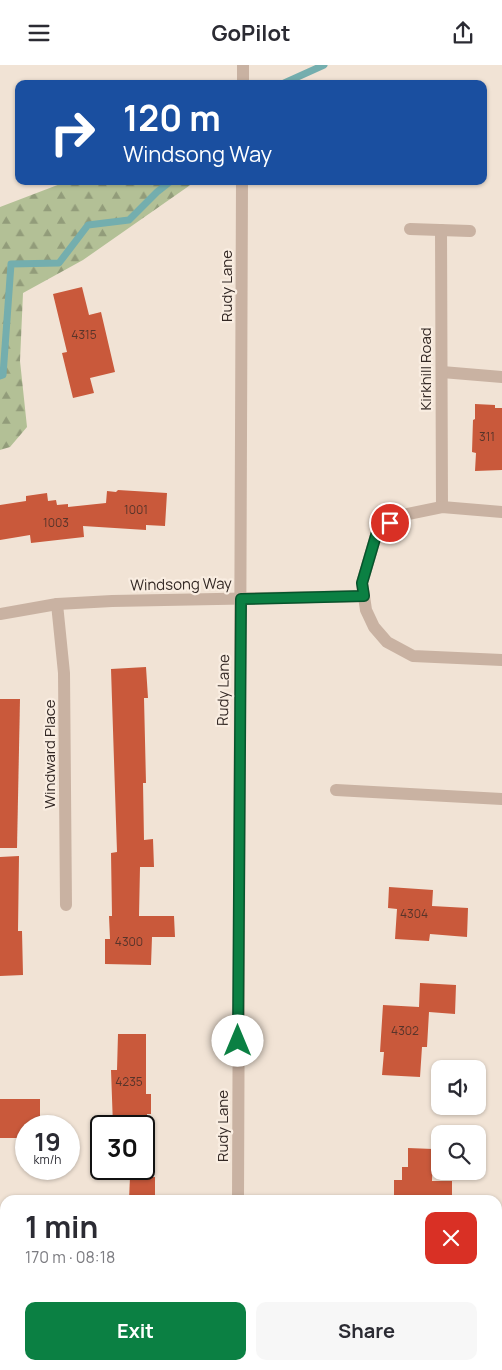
<!DOCTYPE html>
<html lang="en">
<head>
<meta charset="utf-8">
<style>
  body { margin:0; font-family:Manrope,sans-serif; background:#f7f7f7; color:#2b2b33; height:100vh; display:flex; flex-direction:column; font-size:19px; white-space:nowrap }
  * { box-sizing:border-box; margin:0 }
  p { font-size:16px; color:#7c7c81 }
  .icon { flex:none; width:28px; height:28px; fill:none; stroke:currentColor; stroke-width:2; stroke-linecap:round; stroke-linejoin:round }
  .map { position:relative; flex:1; overflow:hidden }
  .drawer { position:absolute; left:0px; top:1130px; width:502px; height:175px; display:flex; flex-direction:column; background:#fff; border-radius:15px 15px 0 0; box-shadow:0 1px 4px #0004 }
  .drawer>* { flex:none }
  .banner { position:absolute; left:15px; top:15px; width:472px; height:105px; border-radius:10px; box-shadow:0 1px 4px #0004; background:#1a4fa0; color:#fff; overflow:hidden }
  .buttons { position:absolute; left:431px; top:995px; display:grid; gap:10px }
  .buttons a { display:grid; place-items:center; width:55px; height:55px; border-radius:10px; background:#fff; box-shadow:0 1px 4px #0004; font-size:25px }
  .speed { position:absolute; left:15px; top:1050px; display:flex; gap:10px; font-size:25px; font-weight:700; text-align:center }
  .speed>* { display:grid; place-content:center; width:65px; height:65px; border-radius:50%; background:#fff; box-shadow:0 1px 4px #0004; line-height:1 }
  .speed small { font-size:12px; font-weight:400 }
  .speed .limit { border:2px solid #111; border-radius:8px; background:#fff; color:#111 }
  .pin { position:absolute; display:grid; place-items:center; width:42px; height:42px; color:#fff; margin:-21px; border:2px solid #fff; border-radius:50%; box-shadow:0 1px 5px #0007 }
  .me { position:absolute; width:55px; margin:-28px; rotate:0deg; stroke-linejoin:round; filter:drop-shadow(0 0 4px #0008) }
  .turn { display:flex; align-items:center; gap:18px; height:105px; padding:0 25px; font-size:22px }
  .turn .icon { width:65px; height:65px; stroke-width:2.5 }
  .turn b { display:block; font-size:35px; line-height:42px }
  .round { display:grid; place-items:center; flex:none; width:52px; height:52px; border-radius:10px; background:#f7f7f7 }
  .overview { display:flex; align-items:center; justify-content:space-between; height:85px; padding:0 25px }
  h1 { font-size:30px; font-weight:700; line-height:38px }
  .button { display:flex; gap:10px; margin-top:auto; padding:10px 25px }
  .button a { flex:1; height:58px; border-radius:10px; background:#0b8043; color:#fff; font-size:20px; font-weight:700; line-height:58px; text-align:center }
  .button a+a { background:#f7f7f7; color:#2b2b33 }
  header { display:flex; justify-content:space-between; align-items:center; height:65px; padding:0 25px; background:#fff; font-size:22px; font-weight:700 }
  .map>svg:first-child { display:block }
  .forest { fill:url(#forest-firs) }
  .lines { fill:none; stroke-linecap:round; stroke-linejoin:round }
  .stream { stroke:#74aeae; stroke-width:7 }
  .building { fill:#c9593b }
  .lane { stroke:#c9b2a2; stroke-width:12 }
  .street { stroke:#c9b2a2; stroke-width:12 }
  .route-casing { stroke:#07532c; stroke-width:12 }
  .route { stroke:#0b8043; stroke-width:9 }
  .labels { text-anchor:middle; dominant-baseline:central; stroke-width:4.5; stroke-linejoin:round; paint-order:stroke }
  .number-label { font-size:12px; fill:#58342a }
  .street-label { font-size:15px; fill:#332824; stroke:#f9ede1 }
</style>
</head>
<body>
<header><svg class="icon" aria-label="menu" viewBox="0 0 24 24"><path d="M4 6h16M4 12h16M4 18h16"/></svg>GoPilot<svg class="icon" aria-label="share" viewBox="0 0 24 24"><path d="M12 15V3M7 8l5-5 5 5M5 13v7h14v-7"/></svg></header>
<div class="map">
<svg width="502" height="1305" viewBox="0 0 502 1305">
  <defs>
    <pattern id="forest-firs" width="22" height="20" patternUnits="userSpaceOnUse" patternTransform="scale(1.25)"><rect width="22" height="20" fill="#b3c096"/><path d="M5 1l3.5 6h-7zM16 11l3.5 6h-7z" fill="#929c7a"/></pattern>
  </defs>
  <rect width="100%" height="100%" fill="#f1e3d5"/>
  <polygon class="forest" points="68,116 196,116 83,195 23,228 20,296 27,362 10,382 0,385 0,142"/>
  <g class="lines">
    <g class="stream">
      <polyline points="282,19 324,0"/>
      <polyline points="0,311 3,310 11,199 59,198 88,160 129,155 157,127 171,116"/>
    </g>
  </g>
  <g class="building">
    <polygon points="82,222 89,250 101,247 115,307 90,313 94,328 73,333 62,288 67,287 53,229"/>
    <polygon points="475,339 495,340 495,343 502,343 502,405 475,406 476,388 472,387 473,355 475,354"/>
    <polygon points="118,425 167,428 165,461 146,460 146,465 83,461 84,472 31,478 30,470 0,475 0,440 26,436 26,431 47,428 48,436 56,435 57,440 68,439 68,442 106,438 107,426 116,427"/>
    <polygon points="146,602 148,633 144,633 146,718 143,718 144,775 153,774 154,802 140,802 139,851 174,851 175,872 152,872 151,900 105,899 105,874 110,874 109,851 112,851 111,788 117,787 111,604"/>
    <polygon points="0,634 20,634 17,783 0,783"/>
    <polygon points="19,791 18,866 22,866 23,910 0,911 0,792"/>
    <polygon points="389,822 433,825 432,841 468,843 467,872 430,869 429,876 395,874 397,844 388,843"/>
    <polygon points="420,918 456,920 455,949 429,947 427,982 422,982 420,1012 382,1010 384,987 380,987 383,940 419,942"/>
    <polygon points="118,969 146,969 146,1029 151,1029 151,1049 147,1049 147,1061 113,1061 111,1005 117,1005"/>
    <polygon points="0,1034 40,1034 40,1061 26,1061 26,1073 0,1073"/>
    <polygon points="408,1083 433,1084 432,1116 452,1116 452,1135 394,1135 394,1115 402,1115 402,1102 408,1102"/>
    <polygon points="130,1112 155,1112 155,1135 129,1135"/>
  </g>
  <g class="lines">
    <g class="lane">
      <polyline points="442,307 502,312"/>
      <polyline points="336,725 502,734"/>
    </g>
    <g class="street">
      <polyline points="243,19 243,0"/>
      <polyline points="410,164 470,166"/>
      <polyline points="441,165 442,442"/>
      <polyline points="502,447 442,442 403,450 377,467 362,518 366,545 374,562 387,577 413,591 502,595"/>
      <polyline points="57,539 64,608 66,840"/>
      <polyline points="0,549 57,539 112,536 364,531"/>
      <polyline points="238,1135 242,116"/>
      <polyline points="0,1276 5,1276"/>
      <polyline points="236,1300 236,1305"/>
    </g>
  </g>
  <g class="lines">
    <defs>
      <polyline id="route" points="238,976 241,534 364,531 362,518 377,467 390,458"/>
    </defs>
    <use href="#route" class="route-casing"/>
    <use href="#route" class="route"/>
  </g>
  <g class="labels">
    <g class="number-label">
      <text x="84" y="269">4315</text>
      <text x="487" y="371">311</text>
      <text x="136" y="444">1001</text>
      <text x="56" y="457">1003</text>
      <text x="414" y="848">4304</text>
      <text x="129" y="876">4300</text>
      <text x="405" y="965">4302</text>
      <text x="129" y="1016">4235</text>
    </g>
    <g class="street-label">
      <text transform="translate(226 221) rotate(-90)">Rudy Lane</text>
      <text transform="translate(425 304) rotate(-90)">Kirkhill Road</text>
      <text transform="translate(181 519) rotate(-1)">Windsong Way</text>
      <text transform="translate(223 625) rotate(-89)">Rudy Lane</text>
      <text transform="translate(49 689) rotate(-90)">Windward Place</text>
      <text transform="translate(222 1061) rotate(-90)">Rudy Lane</text>
    </g>
  </g>
</svg>
<div class="buttons">
<a><svg class="icon" aria-label="sound" viewBox="0 0 24 24"><path d="M4 9h4l5-4v14l-5-4H4zM17 9q2 3 0 6"/></svg></a>
<a><svg class="icon" aria-label="search" viewBox="0 0 24 24"><circle cx="10" cy="10" r="6"/><path d="M15 15l6 6"/></svg></a>
</div>
<div class="speed"><div>19<small>km/h</small></div><div class="limit">30</div></div>
<div class="pin" style="left:390px;top:458px;background:#d93025"><svg class="icon" aria-label="arrive" viewBox="0 0 24 24"><path d="M6 21V4h12l-3 4 3 4H6"/></svg></div>
<svg class="me" style="left:238px;top:976px" viewBox="-20 -20 40 40"><circle r="19" fill="#fff"/><path d="M0-13L10 11 0 6-10 11z" fill="#0b8043"/></svg>
<div class="banner">
<div class="turn"><svg class="icon" aria-label="right" viewBox="0 0 24 24"><path d="M7 20v-9h11M14 6l5 5-5 5"/></svg><div><b>120 m</b>Windsong Way</div></div>
</div>
<section class="drawer">
<div class="overview"><div><h1>1 min</h1><p>170 m · 08:18</p></div><a class="round" style="background:#d93025;color:#fff"><svg class="icon" aria-label="close" viewBox="0 0 24 24"><path d="M6 6l12 12M18 6L6 18"/></svg></a></div>
<div class="button"><a>Exit</a><a>Share</a></div>
</section>
</div>
</body>
</html>
